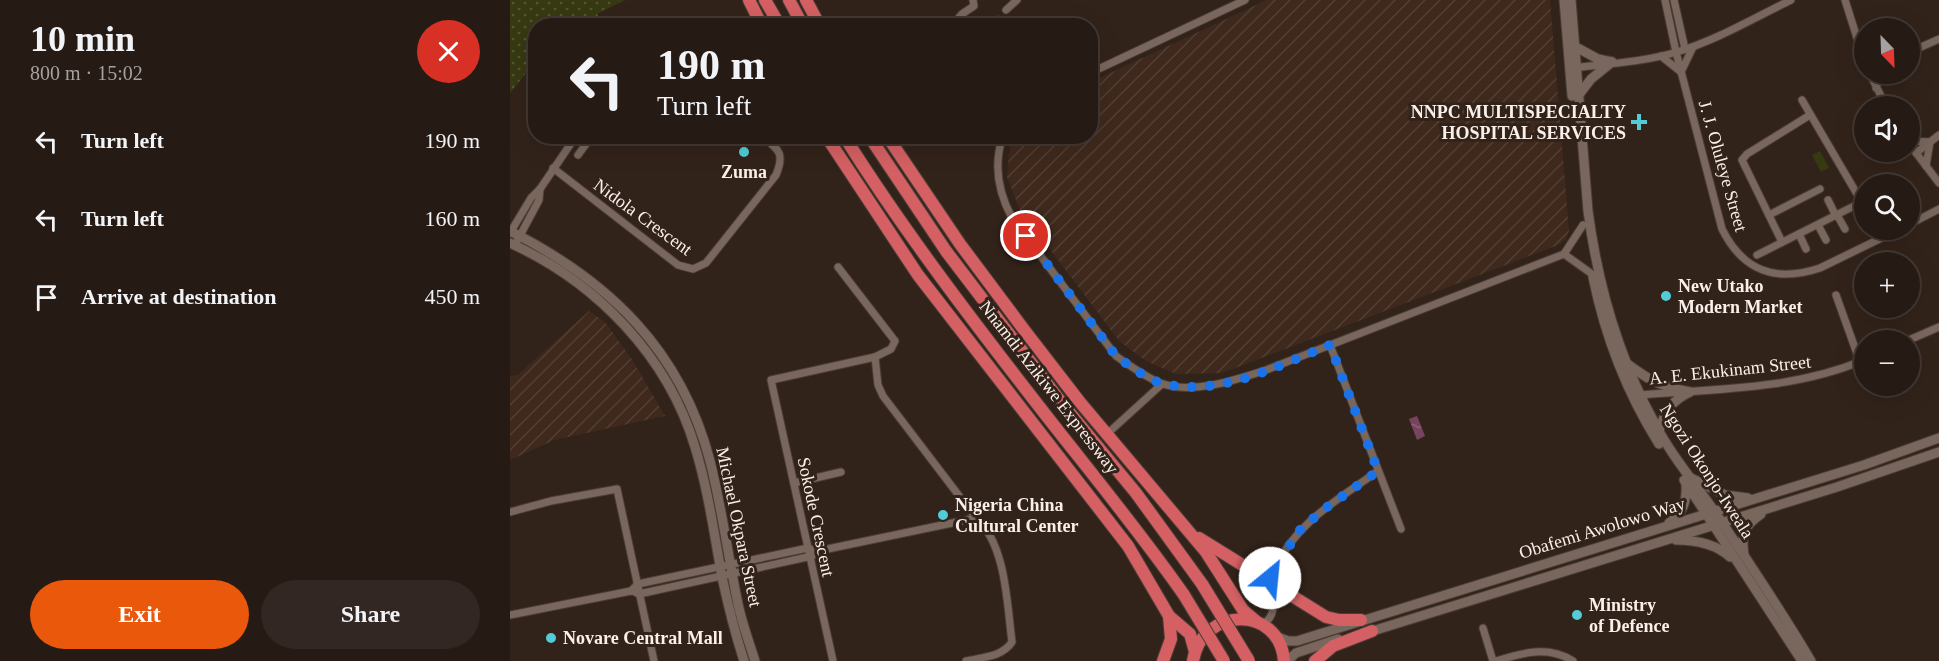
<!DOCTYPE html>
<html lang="en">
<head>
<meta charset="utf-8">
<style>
  body { margin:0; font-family:Georgia,serif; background:#322722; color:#f1f3f6; height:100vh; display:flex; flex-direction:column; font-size:22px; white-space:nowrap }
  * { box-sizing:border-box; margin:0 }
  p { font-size:20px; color:#a4a1a0 }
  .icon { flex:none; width:33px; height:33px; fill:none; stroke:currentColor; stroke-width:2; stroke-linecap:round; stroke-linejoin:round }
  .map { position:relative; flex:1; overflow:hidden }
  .drawer { display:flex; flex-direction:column; background:#261a14; width:510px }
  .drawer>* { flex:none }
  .guide { position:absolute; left:18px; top:18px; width:570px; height:126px; border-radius:24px; box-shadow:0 6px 24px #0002,0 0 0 2px #423834; background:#261a14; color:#f1f3f6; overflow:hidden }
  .needle { width:39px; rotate:157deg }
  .buttons { position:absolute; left:1344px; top:18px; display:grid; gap:12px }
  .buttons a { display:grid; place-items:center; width:66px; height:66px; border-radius:50%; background:#261a14; box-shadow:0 6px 24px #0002,0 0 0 2px #423834; font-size:30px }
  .pin { position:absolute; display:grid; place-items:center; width:51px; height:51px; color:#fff; margin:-26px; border:3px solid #fff; border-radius:50%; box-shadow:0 2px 6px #0007 }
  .me { position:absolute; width:66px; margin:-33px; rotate:28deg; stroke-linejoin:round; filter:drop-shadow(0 0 4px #0008) }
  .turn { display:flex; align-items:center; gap:21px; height:126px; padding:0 30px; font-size:27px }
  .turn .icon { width:78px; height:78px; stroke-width:2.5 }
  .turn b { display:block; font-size:42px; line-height:51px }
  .round { display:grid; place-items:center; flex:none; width:63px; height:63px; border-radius:32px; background:#322722 }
  .headline { display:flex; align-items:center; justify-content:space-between; height:102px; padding:0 30px }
  h1 { font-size:36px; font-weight:700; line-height:45px }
  .primary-button { display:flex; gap:12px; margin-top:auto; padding:12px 30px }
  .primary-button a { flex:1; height:69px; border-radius:36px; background:#ea580c; color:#fff; font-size:24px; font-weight:700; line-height:69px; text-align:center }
  .primary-button a+a { background:#322722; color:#f1f3f6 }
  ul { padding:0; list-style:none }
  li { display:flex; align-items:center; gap:18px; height:78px; padding:0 30px }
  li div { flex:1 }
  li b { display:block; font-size:22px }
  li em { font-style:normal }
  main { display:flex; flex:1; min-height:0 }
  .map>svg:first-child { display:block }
  .industrial { fill:url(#industrial-furrows) }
  .grass { fill:url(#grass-dots) }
  .park { fill:#373912 }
  .water { fill:url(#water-ripples) }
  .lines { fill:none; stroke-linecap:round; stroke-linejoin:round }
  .street-casing { stroke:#4b3e37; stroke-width:9 }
  .secondary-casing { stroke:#4b3e37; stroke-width:11 }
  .highway-casing { stroke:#4b3e37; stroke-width:14 }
  .street { stroke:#79675d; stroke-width:7 }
  .secondary { stroke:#79675d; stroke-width:9 }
  .highway { stroke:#d46063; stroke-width:12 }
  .highway-bridge-casing { stroke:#4b3e37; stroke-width:14; stroke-linecap:butt }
  .highway-bridge { stroke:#d46063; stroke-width:12 }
  .route { stroke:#1a73e8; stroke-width:10; stroke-dasharray:0 18 }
  .poi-dot { fill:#52ccd6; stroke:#32231a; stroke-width:2 }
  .labels { text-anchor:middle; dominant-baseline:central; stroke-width:6; stroke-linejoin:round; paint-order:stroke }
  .poi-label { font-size:18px; font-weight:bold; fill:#faefe9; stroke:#32231a; text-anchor:start }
  .street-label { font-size:18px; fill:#faefe9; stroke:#32231a }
</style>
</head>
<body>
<main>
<section class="drawer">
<div class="headline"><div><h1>10 min</h1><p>800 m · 15:02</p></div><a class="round" style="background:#d93025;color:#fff"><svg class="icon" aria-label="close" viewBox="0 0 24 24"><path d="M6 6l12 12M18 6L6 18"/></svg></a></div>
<ul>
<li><svg class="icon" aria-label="left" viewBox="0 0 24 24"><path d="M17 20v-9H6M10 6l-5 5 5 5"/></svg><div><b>Turn left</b></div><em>190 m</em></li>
<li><svg class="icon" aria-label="left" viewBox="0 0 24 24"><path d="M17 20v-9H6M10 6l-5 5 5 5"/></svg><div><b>Turn left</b></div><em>160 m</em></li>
<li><svg class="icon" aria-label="arrive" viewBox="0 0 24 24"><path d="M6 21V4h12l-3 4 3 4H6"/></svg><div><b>Arrive at destination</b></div><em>450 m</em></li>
</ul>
<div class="primary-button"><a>Exit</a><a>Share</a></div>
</section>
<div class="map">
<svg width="1429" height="661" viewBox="0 0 1429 661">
  <defs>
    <pattern id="industrial-furrows" width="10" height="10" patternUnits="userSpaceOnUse" patternTransform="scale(1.5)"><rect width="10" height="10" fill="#3f291d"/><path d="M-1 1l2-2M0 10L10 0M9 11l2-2" fill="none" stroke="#523e33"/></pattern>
    <pattern id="grass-dots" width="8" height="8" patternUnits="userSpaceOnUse" patternTransform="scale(1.5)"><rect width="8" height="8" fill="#373912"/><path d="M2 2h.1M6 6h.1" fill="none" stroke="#555634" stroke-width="1.8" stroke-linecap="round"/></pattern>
    <pattern id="water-ripples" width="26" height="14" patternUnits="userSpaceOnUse" patternTransform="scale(1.5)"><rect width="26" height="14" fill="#77445d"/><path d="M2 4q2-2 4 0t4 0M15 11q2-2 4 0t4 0" fill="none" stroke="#8b5f74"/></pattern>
  </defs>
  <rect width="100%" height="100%" fill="#32231a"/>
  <g class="industrial">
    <polygon points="757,0 1040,0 1059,231 1056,239 1048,245 712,373 666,374 636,361 609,341 509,208 497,177 499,152 504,137 580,136 581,82"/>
    <polygon points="79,311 95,322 123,361 155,416 44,440 0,460 0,376 8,375"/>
  </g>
  <polygon class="grass" points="0,0 115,0 87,14 91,20 87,25 26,26 25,62 0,93"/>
  <polygon class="park" points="1310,151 1319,168 1311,172 1302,155"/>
  <polygon class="water" points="907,416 915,436 907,440 899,419"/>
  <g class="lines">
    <defs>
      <g id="street">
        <path d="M 1155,0 L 1166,52 L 1212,229 C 1233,271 1265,283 1310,268 L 1388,230"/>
        <polyline points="1164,0 1175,49"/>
        <polyline points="1335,0 1354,60"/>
        <polyline points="496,10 507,0"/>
        <polyline points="442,26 452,14 464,6 463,0"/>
        <polyline points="482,26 488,20"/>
        <polyline points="1400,52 1429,39"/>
        <polyline points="1151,56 1171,72 1183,47"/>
        <path d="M 1062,68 C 1096,64 1134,62 1167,52 C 1207,40 1244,18 1281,0"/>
        <polyline points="580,73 735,0"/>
        <polyline points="1360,74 1376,106"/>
        <polyline points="1366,88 1371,74"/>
        <polyline points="1292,100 1354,206"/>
        <path d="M 493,136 C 483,165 488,192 502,218 L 606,356 C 620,366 634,376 650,383 C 682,395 726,380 756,370 L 1054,254 L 1073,225"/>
        <polyline points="1400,141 1420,142 1416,166"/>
        <polyline points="1400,145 1429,183"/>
        <polyline points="1406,153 1429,135"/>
        <polyline points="68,155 82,136"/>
        <path d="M 43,168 L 168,265 L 183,269 L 196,263 L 266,175 C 275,153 269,150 252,136"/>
        <polyline points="1318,200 1326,216"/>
        <polyline points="1259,215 1310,189"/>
        <polyline points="1327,215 1335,229"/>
        <polyline points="1400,224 1429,209"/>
        <polyline points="1308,225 1316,240"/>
        <polyline points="1368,230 1373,237"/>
        <polyline points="0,233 21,198 30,189 66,136"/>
        <polyline points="1289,234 1296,249"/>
        <polyline points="1272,242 1232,160 1237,154 1300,115"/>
        <polyline points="5,245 29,200 30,189"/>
        <polyline points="1054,254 1082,274"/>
        <polyline points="1247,255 1352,202"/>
        <polyline points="1326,295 1350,362"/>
        <polyline points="1399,340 1429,327"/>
        <polyline points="820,345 891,529"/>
        <path d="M 365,357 L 368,385 L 373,396 L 466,518 C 496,544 497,604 502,642 C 492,657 473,657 456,661"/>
        <path d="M 1128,395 C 1204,389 1283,390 1354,360"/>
        <polyline points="597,434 652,384"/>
        <polyline points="284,483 331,472"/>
        <polyline points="0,512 41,501 107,489 144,661"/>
        <polyline points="121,591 128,584 298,548 308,551 466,518"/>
        <polyline points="125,592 129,594 302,556"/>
        <polyline points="0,615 121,591"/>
        <path d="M 753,625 C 775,607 753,590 764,569 C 788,521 826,501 868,471"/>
        <polyline points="973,628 983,661"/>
        <polyline points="323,661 261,380 365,357 381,349 385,341 328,267"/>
        <path d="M 986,661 C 1012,653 1038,645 1063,661"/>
      </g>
      <g id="secondary">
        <polyline points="1054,0 1062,96"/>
        <path d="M 1061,0 L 1078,211 C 1088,286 1108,356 1144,422 C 1161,455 1184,482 1205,512 C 1238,561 1271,610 1301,661"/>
        <polyline points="1064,46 1088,59 1102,62"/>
        <polyline points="1068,96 1081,79 1102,62"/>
        <path d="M 0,231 C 99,281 171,350 200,461 C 212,508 218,556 228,604 C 232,623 239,642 245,661"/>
        <path d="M 0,243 C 86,282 158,356 185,447 C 198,489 204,533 212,577 C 218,605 225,633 234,661"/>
        <path d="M 1083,277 C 1095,336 1117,393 1149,444"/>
        <path d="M 1116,363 C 1142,382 1147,385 1180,392"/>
        <path d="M 1149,431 C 1155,411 1161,401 1180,392"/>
        <polyline points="1181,478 1215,495 1238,498"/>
        <polyline points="1174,480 1292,661"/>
        <path d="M 1159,523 C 1173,513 1177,502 1176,484"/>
        <path d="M 1166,540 C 1185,540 1206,544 1220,557"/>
        <path d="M 1234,555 C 1231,533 1233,527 1251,514"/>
        <polyline points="856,633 1327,487 1429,452"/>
        <polyline points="765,636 778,641 787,641 1354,465 1429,438"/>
        <polyline points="777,661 786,653 828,639"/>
      </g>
      <g id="highway">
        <polyline points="239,0 252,26"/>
        <polyline points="255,0 270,26"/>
        <polyline points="279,0 293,26"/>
        <polyline points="296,0 310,26"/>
        <polyline points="316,136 408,275 618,546 659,616 680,634 685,652"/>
        <path d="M 334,136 C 395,233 465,324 535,414 C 582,474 630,532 674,595"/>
        <polyline points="359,136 436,251 551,402 626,493 692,584"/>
        <polyline points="377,136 450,244 515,331 569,401 696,552 733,610 747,622"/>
        <polyline points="689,538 816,617 829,620 851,620"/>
        <polyline points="653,661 661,639 659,616"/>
        <path d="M 683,661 C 692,606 770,605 774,661"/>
        <polyline points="805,661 823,646 862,631"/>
      </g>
    </defs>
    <use href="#street" class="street-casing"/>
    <use href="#secondary" class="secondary-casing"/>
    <use href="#highway" class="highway-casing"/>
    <use href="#street" class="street"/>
    <use href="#secondary" class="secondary"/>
    <use href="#highway" class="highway"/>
    <defs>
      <g id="highway-bridge">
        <polyline points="692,584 739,661"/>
        <polyline points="674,595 714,661"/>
      </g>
    </defs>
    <use href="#highway-bridge" class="highway-bridge-casing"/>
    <use href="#highway-bridge" class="highway-bridge"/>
  </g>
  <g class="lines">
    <path class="route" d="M 516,236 L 606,356 C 620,366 637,380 654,384 C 711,397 769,365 820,345 L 868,471 L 813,510 L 790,530 L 764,569 L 760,578"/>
  </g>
  <g class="poi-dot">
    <path d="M1126 113h6v6h6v6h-6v6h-6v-6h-6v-6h6z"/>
    <circle cx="234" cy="152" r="6"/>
    <circle cx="1156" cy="296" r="6"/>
    <circle cx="433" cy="515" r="6"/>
    <circle cx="1067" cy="615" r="6"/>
    <circle cx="41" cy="638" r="6"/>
  </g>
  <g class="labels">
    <g class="poi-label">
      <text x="1116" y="112" text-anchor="end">NNPC MULTISPECIALTY<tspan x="1116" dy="21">HOSPITAL SERVICES</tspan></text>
      <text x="234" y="172" text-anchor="middle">Zuma</text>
      <text x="1168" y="286">New Utako<tspan x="1168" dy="21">Modern Market</tspan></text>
      <text x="445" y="505">Nigeria China<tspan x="445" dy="21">Cultural Center</tspan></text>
      <text x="1079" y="605">Ministry<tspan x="1079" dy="21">of Defence</tspan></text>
      <text x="53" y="638">Novare Central Mall</text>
    </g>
    <g class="street-label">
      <text transform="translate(1213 166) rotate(74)">J. J. Oluleye Street</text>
      <text transform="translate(133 217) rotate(36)">Nidola Crescent</text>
      <text transform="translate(1220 370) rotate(-6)">A. E. Ekukinam Street</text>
      <text transform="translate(539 387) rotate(52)">Nnamdi Azikiwe Expressway</text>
      <text transform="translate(1197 471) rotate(57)">Ngozi Okonjo-Iweala</text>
      <text transform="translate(306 517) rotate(78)">Sokode Crescent</text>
      <text transform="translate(229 527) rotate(78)">Michael Okpara Street</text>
      <text transform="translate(1092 528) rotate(-17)">Obafemi Awolowo Way</text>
    </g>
  </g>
</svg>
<div class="buttons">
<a><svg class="needle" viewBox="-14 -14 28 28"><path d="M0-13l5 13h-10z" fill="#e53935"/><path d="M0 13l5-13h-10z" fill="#a4a1a0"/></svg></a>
<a><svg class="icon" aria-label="sound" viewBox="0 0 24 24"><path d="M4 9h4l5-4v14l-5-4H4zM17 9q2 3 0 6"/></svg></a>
<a><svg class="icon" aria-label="search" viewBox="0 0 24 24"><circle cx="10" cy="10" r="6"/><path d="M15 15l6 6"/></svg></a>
<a>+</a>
<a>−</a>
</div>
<div class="pin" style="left:516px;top:236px;background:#d93025"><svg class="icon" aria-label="arrive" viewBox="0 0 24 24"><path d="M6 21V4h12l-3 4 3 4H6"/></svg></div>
<svg class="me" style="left:760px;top:578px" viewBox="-20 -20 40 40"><circle r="19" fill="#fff"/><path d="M0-13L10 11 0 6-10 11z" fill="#1a73e8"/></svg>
<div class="guide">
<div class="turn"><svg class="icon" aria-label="left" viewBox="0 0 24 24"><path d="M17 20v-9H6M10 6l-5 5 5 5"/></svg><div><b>190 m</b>Turn left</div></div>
</div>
</div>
</main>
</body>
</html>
